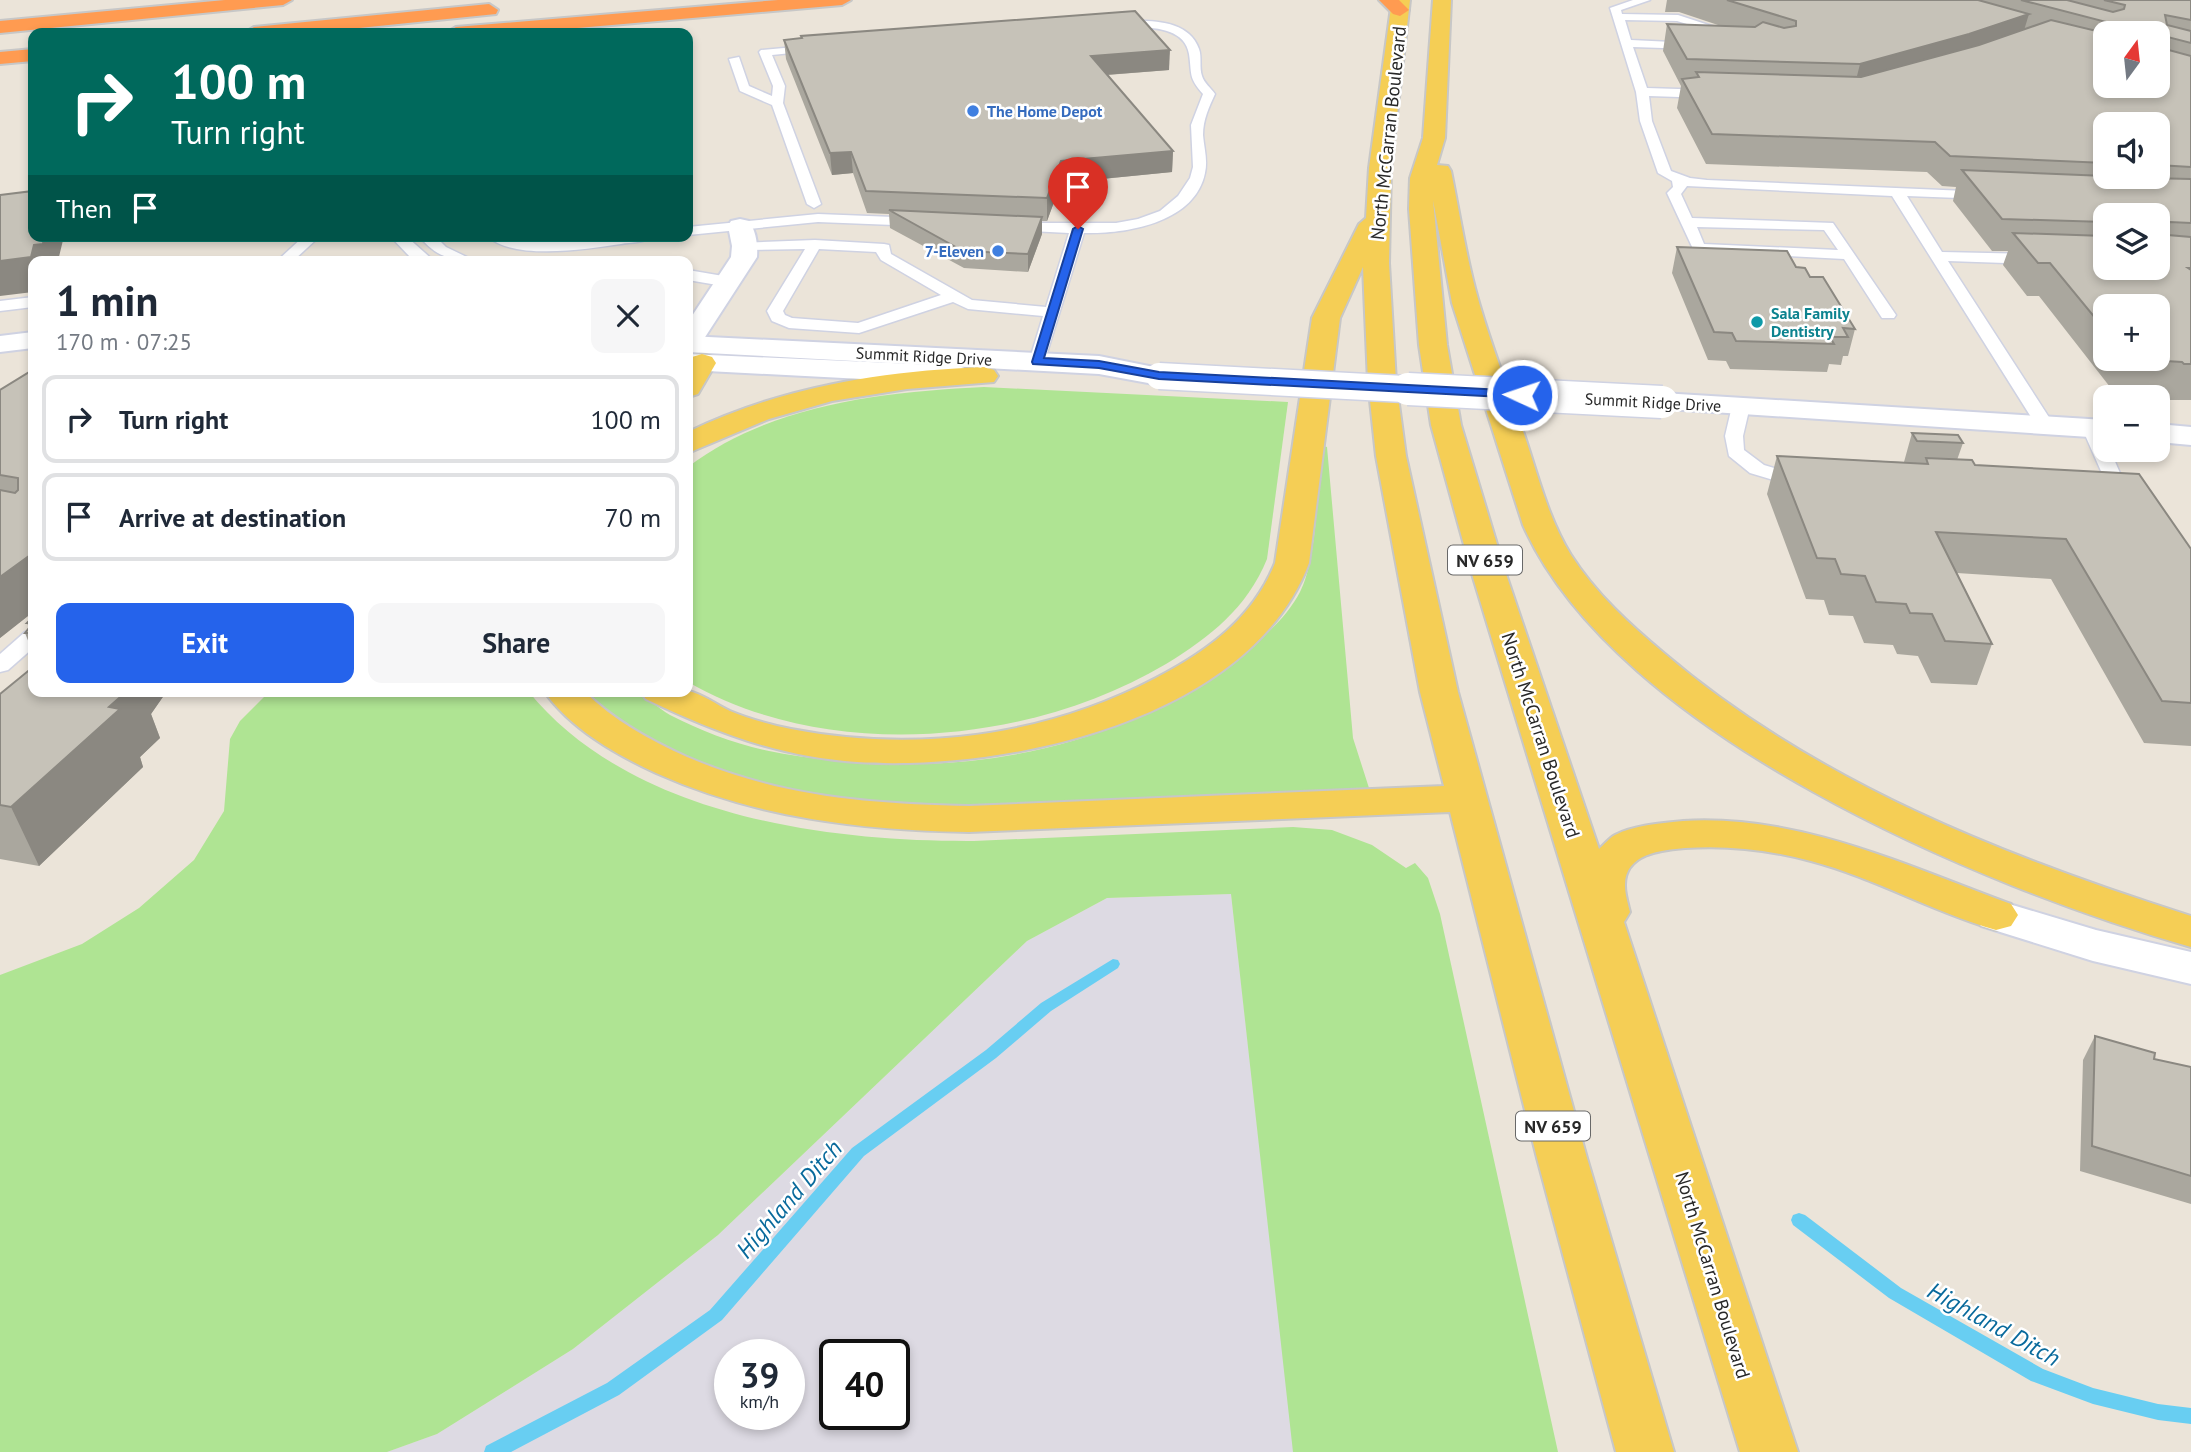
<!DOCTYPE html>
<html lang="en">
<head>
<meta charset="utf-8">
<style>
  body { margin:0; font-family:"PT Sans",sans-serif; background:#f6f6f7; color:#1f2937; height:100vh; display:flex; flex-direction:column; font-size:26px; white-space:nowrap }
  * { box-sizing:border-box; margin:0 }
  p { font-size:23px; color:#747a83 }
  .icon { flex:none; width:38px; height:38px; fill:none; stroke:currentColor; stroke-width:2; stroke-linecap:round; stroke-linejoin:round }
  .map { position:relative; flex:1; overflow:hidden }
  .sheet { position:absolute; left:28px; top:256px; width:665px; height:441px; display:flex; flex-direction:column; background:#fff; border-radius:14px; box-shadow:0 4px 10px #0003 }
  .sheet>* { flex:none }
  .hud { position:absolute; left:28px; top:28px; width:665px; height:214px; border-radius:14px; box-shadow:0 4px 10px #0003; background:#00695c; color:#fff; overflow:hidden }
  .needle { width:46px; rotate:15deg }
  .fabs { position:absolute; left:2093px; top:21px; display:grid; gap:14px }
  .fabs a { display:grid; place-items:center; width:77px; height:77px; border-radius:14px; background:#fff; box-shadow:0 4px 10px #0003; font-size:35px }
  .speed { position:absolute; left:714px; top:1339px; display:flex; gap:14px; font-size:35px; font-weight:700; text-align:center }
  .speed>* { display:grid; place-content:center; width:91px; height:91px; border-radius:50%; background:#fff; box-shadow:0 4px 10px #0003; line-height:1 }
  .speed small { font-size:18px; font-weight:400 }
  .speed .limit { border:4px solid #111; border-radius:10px; background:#fff; color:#111 }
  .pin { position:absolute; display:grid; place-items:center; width:60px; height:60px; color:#fff; margin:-72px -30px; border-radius:50% 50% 50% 0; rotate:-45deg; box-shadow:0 0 7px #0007 }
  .pin .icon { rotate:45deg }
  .me { position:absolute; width:77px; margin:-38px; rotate:273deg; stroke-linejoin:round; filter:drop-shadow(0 0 5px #0008) }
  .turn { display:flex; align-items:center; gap:24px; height:147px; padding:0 28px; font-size:32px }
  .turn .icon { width:91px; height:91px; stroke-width:2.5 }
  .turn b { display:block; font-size:49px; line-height:60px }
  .then { display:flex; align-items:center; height:66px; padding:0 28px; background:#0003; gap:14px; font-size:26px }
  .round { display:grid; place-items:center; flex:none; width:74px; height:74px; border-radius:14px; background:#f6f6f7 }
  .overview { display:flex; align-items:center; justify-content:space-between; height:119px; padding:0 28px }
  h1 { font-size:42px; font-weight:600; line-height:52px }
  .cta { display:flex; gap:14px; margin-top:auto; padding:14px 28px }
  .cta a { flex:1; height:80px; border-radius:14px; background:#2563eb; color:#fff; font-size:28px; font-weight:600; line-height:80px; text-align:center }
  .cta a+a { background:#f6f6f7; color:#1f2937 }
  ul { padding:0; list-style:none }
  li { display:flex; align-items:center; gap:21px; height:88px; margin:0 14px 10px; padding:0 14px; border:4px solid #e0e1e3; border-radius:14px }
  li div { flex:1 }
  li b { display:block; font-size:26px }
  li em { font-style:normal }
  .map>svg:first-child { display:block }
  .industrial { fill:#dddae3; fill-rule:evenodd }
  .green { fill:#afe493 }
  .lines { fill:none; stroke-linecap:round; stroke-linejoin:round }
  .stream { fill:#68cef2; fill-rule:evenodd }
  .lane-casing { stroke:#cfd2e2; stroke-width:3 }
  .street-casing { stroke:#cfd2e2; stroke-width:4 }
  .secondary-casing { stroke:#cfd2e2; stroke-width:4 }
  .primary-casing { stroke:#c7c7c7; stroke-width:4 }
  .highway-casing { stroke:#c7c7c7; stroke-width:4 }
  .lane { fill:#fff; fill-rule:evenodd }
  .street { fill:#fff; fill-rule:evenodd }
  .secondary { fill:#fff; fill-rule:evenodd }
  .primary { fill:#f5ce55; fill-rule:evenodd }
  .highway { fill:#ff9b51; fill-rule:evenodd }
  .secondary-bridge-far1-casing { stroke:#cfd2e2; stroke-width:29; stroke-linecap:butt }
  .secondary-bridge-casing { stroke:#cfd2e2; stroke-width:35; stroke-linecap:butt }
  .secondary-bridge-far1 { stroke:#fff; stroke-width:26 }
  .secondary-bridge { stroke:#fff; stroke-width:32 }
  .wall { fill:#aaa79e; fill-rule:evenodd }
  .shaded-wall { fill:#8b8881 }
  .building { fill:#c6c2b8; stroke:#8b8881; stroke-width:2 }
  .route { fill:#2563eb; stroke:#184099; stroke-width:2 }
  .shop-dot { fill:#3f7fe0; stroke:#fff; stroke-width:2.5 }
  .culture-dot { fill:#0f9aa8; stroke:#fff; stroke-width:2.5 }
  .labels { text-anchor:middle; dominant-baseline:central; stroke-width:5; stroke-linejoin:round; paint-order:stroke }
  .far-shop-label { font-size:16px; font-weight:bold; fill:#366cbe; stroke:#fff; text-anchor:start }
  .far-culture-label { font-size:16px; font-weight:bold; fill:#0d838f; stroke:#fff; text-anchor:start }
  .far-street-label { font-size:16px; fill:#282828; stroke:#fff }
  .shield { fill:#fff; stroke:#686868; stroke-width:2 }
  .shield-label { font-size:18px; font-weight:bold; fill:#282828 }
  .street-label { font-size:19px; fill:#282828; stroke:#fff }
  .near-water-label { font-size:24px; font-style:italic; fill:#096a9c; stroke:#fff }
</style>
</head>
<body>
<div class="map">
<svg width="2191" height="1452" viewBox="0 0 2191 1452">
  <rect width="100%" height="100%" fill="#ebe4d9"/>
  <path class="industrial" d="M 1231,894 L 1294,1452 L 387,1452 L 437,1434 L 573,1349 L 718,1235 L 1027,941 L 1107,898 ZM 730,1354 L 789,1354 L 789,1414 L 730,1414 ZM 835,1354 L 894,1354 L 894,1414 L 835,1414 Z"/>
  <g class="green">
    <path d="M 984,387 L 1288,402 L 1267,559 C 1247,608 1210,637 1166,664 C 1030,745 828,763 688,682 L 688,467 C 771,404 883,392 984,387 Z"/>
    <path d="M 1321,445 L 1327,447 L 1353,738 L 1369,788 C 1289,792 1210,795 1131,799 C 967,808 782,823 637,730 C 619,719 600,708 587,691 C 600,691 622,687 634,692 C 646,696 658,708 670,715 C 701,731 735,744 769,751 C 926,782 1100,761 1230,663 C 1256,644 1285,621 1300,592 C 1318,557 1317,485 1321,445 Z"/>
    <path d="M 270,691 L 528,691 C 629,815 823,842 974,841 L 1293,827 L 1332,830 L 1372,845 L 1406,868 L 1415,863 L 1428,878 L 1440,914 L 1558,1452 L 1293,1452 L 1231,894 L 1107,898 L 1027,941 L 718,1235 L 573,1349 L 437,1434 L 387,1452 L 0,1452 L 0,975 L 82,944 L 139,908 L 194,860 L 224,811 L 230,739 L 240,721 Z"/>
  </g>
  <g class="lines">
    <g class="stream">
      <polygon points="1113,959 1118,960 1120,964 1118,968 1051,1011 996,1058 864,1156 722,1320 619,1395 511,1452 484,1452 486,1446 607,1383 710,1310 852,1148 986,1050 1041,1003"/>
      <polygon points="1799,1213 1805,1215 1901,1288 2043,1369 2093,1388 2158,1404 2191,1408 2191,1424 2158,1420 2093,1404 2031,1381 1889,1298 1793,1225 1791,1220 1793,1215"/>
    </g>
    <defs>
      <g id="lane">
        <path d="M 1633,0 L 1650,0 L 1621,10 L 1622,14 L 1678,15 L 1736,34 L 1730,37 L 1677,21 L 1625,20 L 1631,40 L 1693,43 L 1699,46 L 1693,49 L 1633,47 L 1647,88 L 1709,90 L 1715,94 L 1709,98 L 1649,96 L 1652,121 L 1671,171 L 1690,178 L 1707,180 L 1990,192 L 1992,195 L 1985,199 L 1907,196 L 1942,252 L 2036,254 L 2044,259 L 2036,264 L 1948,261 L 2054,425 L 2051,429 L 2039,429 L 2036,425 L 1892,196 L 1687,186 L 1681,194 L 1692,218 L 1833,223 L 1896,315 L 1894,318 L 1882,318 L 1844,259 L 1694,251 L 1667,193 L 1673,187 L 1672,181 L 1658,173 L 1640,121 L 1636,92 L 1610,8 ZM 1697,227 L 1824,230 L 1838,250 L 1704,244 Z"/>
        <path d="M 1126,21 C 1151,20 1189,20 1199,49 C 1202,57 1199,67 1202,76 C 1204,83 1211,88 1215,94 C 1209,107 1203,120 1203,135 C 1204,148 1208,160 1205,173 C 1195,223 1126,234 1084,233 L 1043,366 L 1037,367 L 1029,362 L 1043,316 L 968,309 L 953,302 L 859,333 L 789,328 L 772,321 L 767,311 L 805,249 L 745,250 L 740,249 L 738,246 L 740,243 L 815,240 L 884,244 L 889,245 L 891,254 L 972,300 L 1046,307 L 1069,233 L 1013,230 L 1006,226 L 1008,223 L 1116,223 L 1138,219 L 1160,211 L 1178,196 L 1190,178 L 1193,167 L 1191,125 L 1203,94 C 1188,77 1192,74 1189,54 C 1184,23 1138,27 1116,28 L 1110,25 ZM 819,249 L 876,252 L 881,260 L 941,295 L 858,323 L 792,318 L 785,315 L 783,311 Z"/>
        <polygon points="817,45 821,46 821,50 772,55 785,86 783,103 821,204 814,208 807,204 772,105 740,91 729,59 739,57 749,86 772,96 773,86 759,52 761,50"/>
        <polygon points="818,214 919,218 926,222 919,226 818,222 688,235 688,227"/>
        <polygon points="304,236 320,236 293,261 277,261"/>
        <polygon points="390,236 406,236 434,261 411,258"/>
        <path d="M 419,236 L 435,236 L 446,247 L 475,261 C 451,261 435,256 419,236 Z"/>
        <path d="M 487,236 L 549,242 L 612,236 L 652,236 C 645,243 631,242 621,244 C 587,249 514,261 487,236 Z"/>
        <polygon points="688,270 729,277 737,282 729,287 688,280"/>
        <polygon points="33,297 33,307 0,311 0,301"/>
        <polygon points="1741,401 1750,406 1743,436 1744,450 1764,465 1807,478 1809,482 1807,486 1800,488 1750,473 1729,456 1725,436 1732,406"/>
        <path d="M 2091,423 C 2103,426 2105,439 2105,450 L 2110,450 L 2126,487 L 2123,497 L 2110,502 L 2103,500 L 2101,496 L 2108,487 L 2082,428 Z"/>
        <polygon points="33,631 33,648 8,670 0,672 0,654 25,632"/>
      </g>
      <g id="street">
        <path d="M 740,219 L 749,221 C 756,231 758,245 757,257 L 698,348 L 688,350 L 688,322 L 731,257 L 732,246 L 728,226 L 731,221 Z"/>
        <polygon points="33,332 33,348 0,352 0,336"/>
        <polygon points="688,354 958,366 968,369 972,375 968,381 958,384 688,370"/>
      </g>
      <g id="secondary">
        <polygon points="688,336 1099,356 1169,370 1173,376 1169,382 1159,385 1099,374 688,352"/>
        <polygon points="1662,393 2105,420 2105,438 1652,408 1647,402 1652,396"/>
        <polygon points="2158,424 2191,427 2191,445 2158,442"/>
        <polygon points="1996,900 2096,930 2191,952 2191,984 2093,961 1981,926 1974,915 1981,904"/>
      </g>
      <g id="primary">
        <path d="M 1392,0 L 1410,0 L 1391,168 L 1389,263 L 1396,382 L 1406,456 L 1458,692 L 1587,1158 L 1674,1452 L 1616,1452 L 1537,1158 L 1450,812 L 969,832 C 860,830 757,818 656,773 C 615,754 571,729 544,691 L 584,691 C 613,720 649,740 687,757 C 780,797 869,804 969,806 L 1444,786 L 1420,692 L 1376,456 L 1368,382 L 1363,267 L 1340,318 L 1309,563 C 1250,720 1006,772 857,762 C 781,757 714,732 646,699 L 640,691 C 655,691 673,689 688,691 C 701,693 717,705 730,711 C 749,719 772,725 791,729 C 915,753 1044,737 1156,678 C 1208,651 1253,618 1275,563 L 1312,318 L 1359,224 L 1366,218 L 1369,168 Z"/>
        <path d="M 1433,0 L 1451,0 L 1445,138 L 1437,165 L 1448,166 L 1451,171 C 1459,210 1465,250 1475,288 C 1488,338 1507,385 1524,434 C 1538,475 1548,518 1571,555 C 1596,594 1630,625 1665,654 C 1815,782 2005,857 2191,916 L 2191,947 C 1982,887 1616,734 1523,525 L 1452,303 L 1433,200 L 1447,345 L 1461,425 L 1506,574 L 1599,849 C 1604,845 1609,838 1615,835 C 1634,825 1662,823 1683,821 C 1799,814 1905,865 2011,904 L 2018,915 L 2011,926 L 1996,930 C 1933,912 1875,878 1811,861 C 1770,850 1728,845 1685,848 C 1661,850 1624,854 1625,886 C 1625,894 1628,904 1630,912 L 1624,922 L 1798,1452 L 1740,1452 L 1472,574 L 1431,425 L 1419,345 L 1409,209 L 1410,178 L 1423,138 Z"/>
        <polygon points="702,354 712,357 716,363 698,394 688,397 688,363 692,357"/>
        <path d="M 984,367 L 994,370 L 998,376 L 994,382 L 907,389 L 832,401 L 769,419 L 688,453 L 688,432 C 781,387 881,371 984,367 Z"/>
      </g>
      <g id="highway">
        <polygon points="225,0 292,0 283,5 0,33 0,21"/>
        <polygon points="778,0 851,0 842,5 520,33 446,33 456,27"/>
        <polygon points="1379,0 1399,0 1409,10 1400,16 1393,14"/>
        <polygon points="489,4 498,10 496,14 310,33 244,33 254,27"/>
        <polygon points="33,49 33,61 0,64 0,52"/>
      </g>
    </defs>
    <use href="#lane" class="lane-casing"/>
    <use href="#street" class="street-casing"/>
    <use href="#secondary" class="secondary-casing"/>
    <use href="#primary" class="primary-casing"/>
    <use href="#highway" class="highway-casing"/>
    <use href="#lane" class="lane"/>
    <use href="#street" class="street"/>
    <use href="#secondary" class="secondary"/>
    <use href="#primary" class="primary"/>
    <use href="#highway" class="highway"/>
    <defs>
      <polyline id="secondary-bridge-far1" points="1159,376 1442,391"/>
      <polyline id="secondary-bridge" points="1408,389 1662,402"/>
    </defs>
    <use href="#secondary-bridge-far1" class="secondary-bridge-far1-casing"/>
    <use href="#secondary-bridge" class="secondary-bridge-casing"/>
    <use href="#secondary-bridge-far1" class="secondary-bridge-far1"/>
    <use href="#secondary-bridge" class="secondary-bridge"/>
  </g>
  <g class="wall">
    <path d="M 1667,0 L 2191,0 L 2191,400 L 2170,400 L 2168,397 L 2136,396 L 2129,387 L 2110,387 L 2039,296 L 2027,296 L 2003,265 L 2008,251 L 1992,251 L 1953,201 L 1956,187 L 1942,186 L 1927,172 L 1706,164 L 1677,108 L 1681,86 L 1663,51 L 1667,24 L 1721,26 L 1679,12 L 1665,12 ZM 2105,33 L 2158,33 L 2105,86 ZM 2105,124 L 2158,124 L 2158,177 L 2105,177 ZM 2105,215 L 2158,215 L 2105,268 ZM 2105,306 L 2158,359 L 2105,359 Z"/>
    <polygon points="801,36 1169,70 1107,75 1173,151 1172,172 1061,183 1047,221 1042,221 1042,234 1028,272 964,268 890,228 889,214 867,213 853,173 832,175 786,59 784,40 801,38"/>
    <polygon points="1677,247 1796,267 1810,277 1855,329 1848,356 1843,356 1841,365 1829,364 1827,372 1730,369 1726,361 1708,360 1672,273"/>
    <polygon points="31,371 33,612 0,638 0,390"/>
    <polygon points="1912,433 1963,443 1957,460 1975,465 2191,549 2191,746 2144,743 2051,579 1957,573 1992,644 1977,685 1931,683 1918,656 1897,654 1893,645 1864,643 1853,616 1829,615 1824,600 1806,599 1767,494 1777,456 1904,462"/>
    <polygon points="33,617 33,653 25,633 29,628 27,623"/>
    <polygon points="33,691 167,691 151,714 160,738 140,757 143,767 39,866 0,859 0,694"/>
    <polygon points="2095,1036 2154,1059 2191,1067 2191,1204 2080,1171 2083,1060"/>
  </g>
  <g class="shaded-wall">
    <polygon points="2029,14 2021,40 1853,92 1860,64"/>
    <polygon points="1170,50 1169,70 1091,76 1091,56"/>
    <polygon points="1173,151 1172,172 1061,183 1047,221 1047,198 1061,161"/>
    <polygon points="851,152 853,173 832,175 830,153"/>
    <polygon points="1042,217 1042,234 1028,272 1028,254"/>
    <polygon points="44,236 64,236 58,261 33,261 33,292 0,296 0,261 34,245"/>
    <polygon points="107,236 154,236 109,242"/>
    <polygon points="33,553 33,612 0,638 0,577"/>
    <polygon points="118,691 167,691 151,714 160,738 140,757 143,767 39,866 11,807 109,707"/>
  </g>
  <g class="building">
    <polygon points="1727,0 1978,0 2029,14 1969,34 1860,64 1687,59 1667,24 1755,27 1763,22 1784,28 1796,26 1796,21"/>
    <polygon points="2021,0 2067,0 2113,12 2124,9 2125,5 2104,0 2191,0 2191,20 2165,15 2167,25 2191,31 2191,43 2168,37 2165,40 2165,49 2191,56 2191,167 2158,165 2158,124 2105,124 2105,163 1950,156 1935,142 1712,134 1682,79 1699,77 1696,72 1861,77 1979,45 2051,20 2105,33 2105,86 2158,86 2158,33 2115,33 2114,24"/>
    <polygon points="1135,11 1170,50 1091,56 1173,151 1061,161 1047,198 866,191 851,152 830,153 784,40 802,38 801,36"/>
    <polygon points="1962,170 2105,176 2105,177 2191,179 2191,223 2170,222 2167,225 2168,235 2191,237 2191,268 2188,268 2191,270 2191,364 2184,364 2182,362 2149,360 2148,359 2158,359 2158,306 2105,306 2105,330 2050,263 2038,263 2013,233 2105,236 2105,268 2158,268 2158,215 2105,215 2105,222 2002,219"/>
    <polygon points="33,191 33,236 44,236 43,244 34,245 31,257 0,261 0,195"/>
    <polygon points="889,210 1042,217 1028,254 963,251"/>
    <polygon points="1677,247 1787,251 1796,267 1805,268 1810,277 1823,277 1855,329 1843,328 1848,337 1830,337 1834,344 1736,341 1732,333 1714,332"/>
    <polygon points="31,371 33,372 33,553 0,577 0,490 15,493 18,490 18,478 0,475 0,390"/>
    <polygon points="1912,433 1958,435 1963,443 1917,441"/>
    <polygon points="1777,456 1928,464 1926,458 1972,460 1975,465 2139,474 2191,549 2191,703 2162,701 2066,539 1936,532 1992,644 1945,641 1932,614 1910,613 1906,604 1876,602 1865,576 1841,574 1835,559 1817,558"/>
    <polygon points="33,617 33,633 25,633 33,623 27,623"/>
    <polygon points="33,667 33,691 127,691 109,707 120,709 11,807 0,805 0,694"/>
    <polygon points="2095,1036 2155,1053 2154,1059 2191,1067 2191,1176 2092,1146"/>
  </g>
  <polygon class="route" points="1078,226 1083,229 1044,358 1099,361 1159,372 1522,391 1528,395 1522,398 1159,379 1099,368 1033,364 1032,362 1073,229"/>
  <g class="shop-dot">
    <circle cx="973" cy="111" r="7"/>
    <circle cx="998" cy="251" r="7"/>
  </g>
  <circle class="culture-dot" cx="1757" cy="322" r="7"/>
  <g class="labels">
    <g class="far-shop-label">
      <text x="987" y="111">The Home Depot</text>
      <text x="984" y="251" text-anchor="end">7-Eleven</text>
    </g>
    <g class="far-culture-label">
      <text x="1771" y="313">Sala Family<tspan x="1771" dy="18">Dentistry</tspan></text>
    </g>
    <g class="far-street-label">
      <text transform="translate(924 356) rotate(3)">Summit Ridge Drive</text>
      <text transform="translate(1653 402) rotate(3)">Summit Ridge Drive</text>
    </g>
    <g class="shield">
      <rect x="1448" y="545.5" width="74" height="29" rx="5"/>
      <rect x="1516" y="1111.5" width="74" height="29" rx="5"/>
    </g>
    <g class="shield-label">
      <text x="1485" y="560">NV 659</text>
      <text x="1553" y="1126">NV 659</text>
    </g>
    <g class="street-label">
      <text transform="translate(1388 133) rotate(-84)">North McCarran Boulevard</text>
      <text transform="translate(1541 735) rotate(72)">North McCarran Boulevard</text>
      <text transform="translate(1713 1275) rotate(73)">North McCarran Boulevard</text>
    </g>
    <g class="near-water-label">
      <text transform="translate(789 1199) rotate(-49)">Highland Ditch</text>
      <text transform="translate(1994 1324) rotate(29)">Highland Ditch</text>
    </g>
  </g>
</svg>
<div class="fabs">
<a><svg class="needle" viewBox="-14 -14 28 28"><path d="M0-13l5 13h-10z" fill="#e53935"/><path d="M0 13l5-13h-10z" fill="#747a83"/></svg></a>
<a><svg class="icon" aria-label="sound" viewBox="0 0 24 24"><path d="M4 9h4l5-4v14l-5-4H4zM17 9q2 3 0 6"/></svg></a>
<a><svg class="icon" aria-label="layers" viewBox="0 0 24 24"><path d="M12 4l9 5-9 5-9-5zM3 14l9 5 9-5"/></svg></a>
<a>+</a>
<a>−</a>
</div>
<div class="speed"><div>39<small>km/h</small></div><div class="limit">40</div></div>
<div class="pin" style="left:1078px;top:229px;background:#d93025"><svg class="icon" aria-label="arrive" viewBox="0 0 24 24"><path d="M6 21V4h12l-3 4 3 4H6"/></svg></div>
<svg class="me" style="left:1522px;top:395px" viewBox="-20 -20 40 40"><circle r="17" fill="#2563eb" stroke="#fff" stroke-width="3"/><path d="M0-11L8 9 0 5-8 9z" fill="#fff"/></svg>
<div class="hud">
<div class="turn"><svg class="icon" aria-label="right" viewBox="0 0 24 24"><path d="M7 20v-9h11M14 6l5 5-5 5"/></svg><div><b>100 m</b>Turn right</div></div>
<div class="then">Then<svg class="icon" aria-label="arrive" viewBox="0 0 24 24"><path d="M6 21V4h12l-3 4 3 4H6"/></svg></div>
</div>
<section class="sheet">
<div class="overview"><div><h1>1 min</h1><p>170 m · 07:25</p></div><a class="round"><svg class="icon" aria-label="close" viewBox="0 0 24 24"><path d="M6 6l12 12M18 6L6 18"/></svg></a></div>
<ul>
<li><svg class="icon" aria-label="right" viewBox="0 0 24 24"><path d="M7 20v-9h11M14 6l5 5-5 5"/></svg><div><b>Turn right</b></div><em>100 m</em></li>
<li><svg class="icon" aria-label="arrive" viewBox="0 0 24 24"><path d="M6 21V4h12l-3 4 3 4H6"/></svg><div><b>Arrive at destination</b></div><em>70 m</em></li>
</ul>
<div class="cta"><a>Exit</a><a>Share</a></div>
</section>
</div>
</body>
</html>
